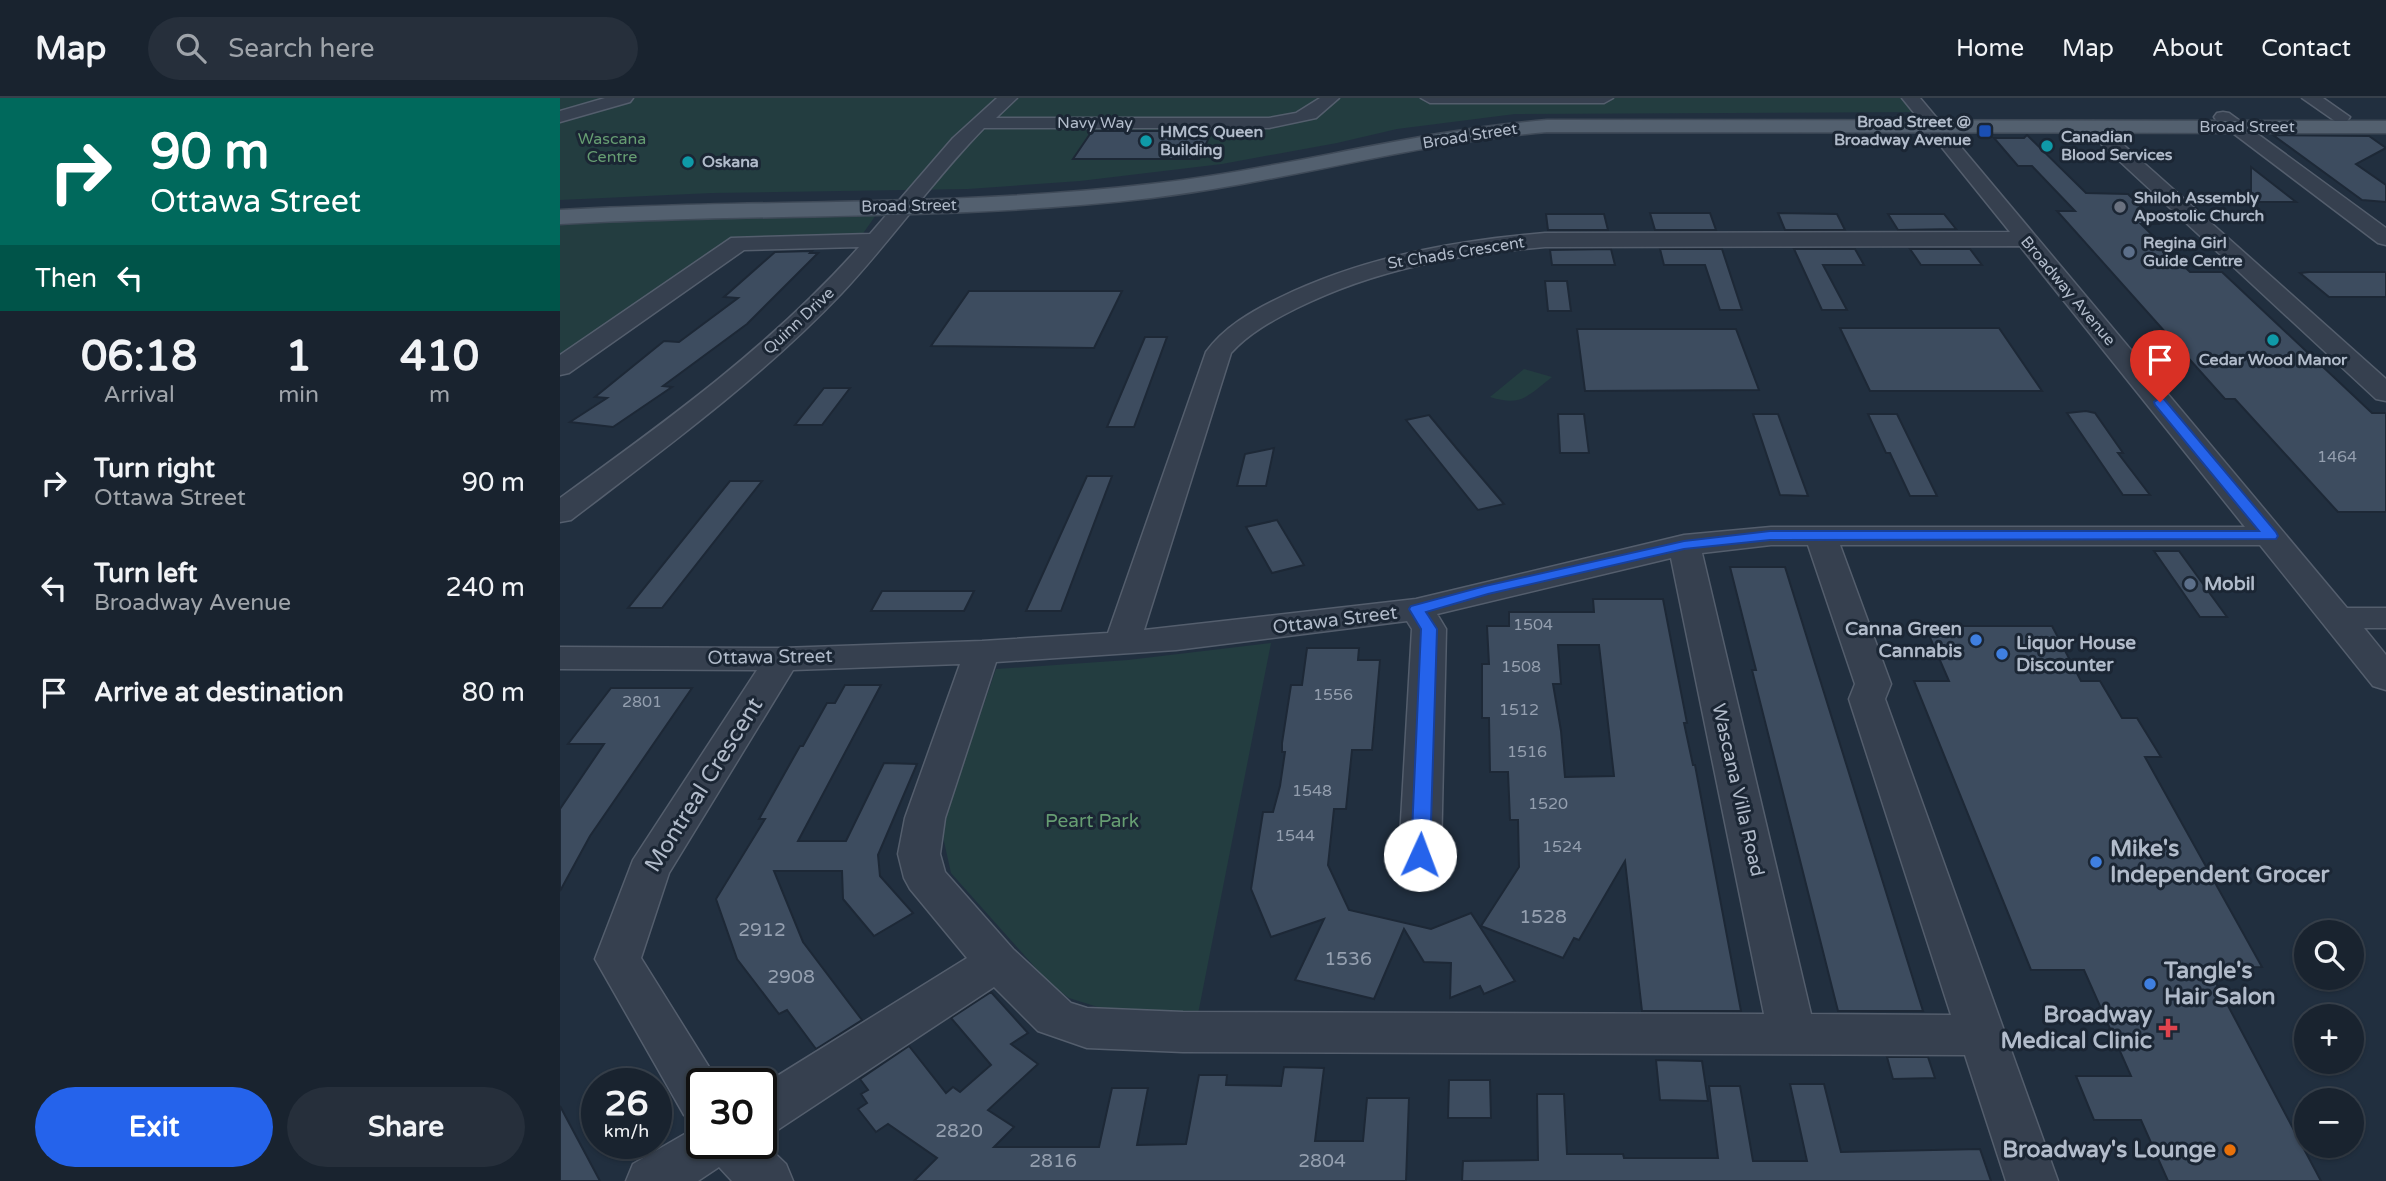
<!DOCTYPE html>
<html lang="en">
<head>
<meta charset="utf-8">
<style>
  body { margin:0; font-family:"Varela Round",sans-serif; background:#262f3b; color:#f1f3f6; height:100vh; display:flex; flex-direction:column; font-size:26px; white-space:nowrap }
  * { box-sizing:border-box; margin:0 }
  p { font-size:23px; color:#9fa4aa }
  .icon { flex:none; width:38px; height:38px; fill:none; stroke:currentColor; stroke-width:2; stroke-linecap:round; stroke-linejoin:round }
  .map { position:relative; flex:1; overflow:hidden }
  .panel { display:flex; flex-direction:column; background:#19232f; width:560px }
  .panel>* { flex:none }
  .banner { background:#00695c; color:#fff; overflow:hidden }
  .tools { position:absolute; left:1734px; top:822px; display:grid; gap:14px }
  .tools a { display:grid; place-items:center; width:70px; height:70px; border-radius:50%; background:#19232f; box-shadow:0 2px 5px #0004,0 0 0 2px #37404b; font-size:35px }
  .speed { position:absolute; left:21px; top:970px; display:flex; gap:14px; font-size:35px; font-weight:700; text-align:center }
  .speed>* { display:grid; place-content:center; width:91px; height:91px; border-radius:50%; background:#19232f; box-shadow:0 2px 5px #0004,0 0 0 2px #37404b; line-height:1 }
  .speed small { font-size:18px; font-weight:400 }
  .speed .limit { border:4px solid #111; border-radius:10px; background:#fff; color:#111 }
  .pin { position:absolute; display:grid; place-items:center; width:60px; height:60px; color:#fff; margin:-72px -30px; border-radius:50% 50% 50% 0; rotate:-45deg; box-shadow:0 0 7px #0007 }
  .pin .icon { rotate:45deg }
  .me { position:absolute; width:77px; margin:-38px; rotate:2deg; stroke-linejoin:round; filter:drop-shadow(0 0 5px #0008) }
  .turn { display:flex; align-items:center; gap:24px; height:147px; padding:0 35px; font-size:32px }
  .turn .icon { width:91px; height:91px; stroke-width:2.5 }
  .turn b { display:block; font-size:49px; line-height:60px }
  .then { display:flex; align-items:center; height:66px; padding:0 35px; background:#0003; gap:14px; font-size:26px }
  .eta { display:flex; justify-content:space-evenly; align-items:center; height:119px; text-align:center }
  .eta b { font-size:42px; font-weight:700; line-height:49px }
  .action { display:flex; gap:14px; margin-top:auto; padding:14px 35px }
  .action a { flex:1; height:80px; border-radius:42px; background:#2563eb; color:#fff; font-size:28px; font-weight:700; line-height:80px; text-align:center }
  .action a+a { background:#262f3b; color:#f1f3f6 }
  ul { padding:0; list-style:none }
  li { display:flex; align-items:center; gap:21px; height:105px; padding:0 35px }
  li div { flex:1 }
  li b { display:block; font-size:26px }
  li em { font-style:normal }
  header { display:flex; align-items:center; gap:42px; box-sizing:border-box; height:98px; padding:0 35px; background:#19232f; border-bottom:2px solid #37404b }
  header strong { font-size:33px }
  nav { display:flex; gap:38px; margin-inline-start:auto; font-size:24px }
  .search { width:490px; height:63px; background:#262f3b; display:flex; align-items:center; gap:18px; box-sizing:border-box; padding:0 24px; border-radius:38px; color:#9fa4aa; font-size:26px }
  main { display:flex; flex:1; min-height:0 }
  .map>svg:first-child { display:block }
  .green { fill:#233d40 }
  .building { fill:#3d4c5f; stroke:#1d2836; stroke-width:2; fill-rule:evenodd }
  .lines { fill:none; stroke-linecap:round; stroke-linejoin:round }
  .minor-casing { stroke:#545e6d; stroke-width:3 }
  .major-casing { stroke:#3f4a58; stroke-width:3 }
  .minor { fill:#36404f; fill-rule:evenodd }
  .major { fill:#53606f; fill-rule:evenodd }
  .route { fill:#2563eb; stroke:#184099; stroke-width:2 }
  .transit-dot { fill:#1a4fb4; stroke:#1b2634; stroke-width:2.5 }
  .culture-dot { fill:#0f9aa8; stroke:#1b2634; stroke-width:2.5 }
  .worship-dot { fill:#6b7280; stroke:#1b2634; stroke-width:2.5 }
  .service-dot { fill:#5c6f8a; stroke:#1b2634; stroke-width:2.5 }
  .shop-dot { fill:#3f7fe0; stroke:#1b2634; stroke-width:2.5 }
  .health-dot { fill:#e0444e; stroke:#1b2634; stroke-width:2.5 }
  .food-dot { fill:#e8710a; stroke:#1b2634; stroke-width:2.5 }
  .labels { text-anchor:middle; dominant-baseline:central; stroke-width:6; stroke-linejoin:round; paint-order:stroke }
  .far-poi-label { font-size:16px; font-weight:bold; fill:#b1bbca; stroke:#1b2634; text-anchor:start }
  .far-street-label { font-size:16px; fill:#b1bbca; stroke:#1b2634 }
  .far-park-label { font-size:16px; fill:#669d72; stroke:#1b2634 }
  .number-label { font-size:16px; fill:#949faf }
  .poi-label { font-size:19px; font-weight:bold; fill:#b1bbca; stroke:#1b2634; text-anchor:start }
  .street-label { font-size:19px; fill:#b1bbca; stroke:#1b2634 }
  .park-label { font-size:19px; fill:#669d72; stroke:#1b2634 }
  .near-number-label { font-size:19px; fill:#949faf }
  .near-street-label { font-size:23px; fill:#b1bbca; stroke:#1b2634 }
  .near-poi-label { font-size:23px; font-weight:bold; fill:#b1bbca; stroke:#1b2634; text-anchor:start }
</style>
</head>
<body>
<header>
<strong>Map</strong>
<div class="search"><svg class="icon" aria-label="search" viewBox="0 0 24 24"><circle cx="10" cy="10" r="6"/><path d="M15 15l6 6"/></svg>Search here</div>
<nav><a>Home</a><a>Map</a><a>About</a><a>Contact</a></nav>
</header>
<main>
<section class="panel">
<div class="banner">
<div class="turn"><svg class="icon" aria-label="right" viewBox="0 0 24 24"><path d="M7 20v-9h11M14 6l5 5-5 5"/></svg><div><b>90 m</b>Ottawa Street</div></div>
<div class="then">Then<svg class="icon" aria-label="left" viewBox="0 0 24 24"><path d="M17 20v-9H6M10 6l-5 5 5 5"/></svg></div>
</div>
<div class="eta">
<div><b>06:18</b><p>Arrival</p></div>
<div><b>1</b><p>min</p></div>
<div><b>410</b><p>m</p></div>
</div>
<ul>
<li><svg class="icon" aria-label="right" viewBox="0 0 24 24"><path d="M7 20v-9h11M14 6l5 5-5 5"/></svg><div><b>Turn right</b><p>Ottawa Street</p></div><em>90 m</em></li>
<li><svg class="icon" aria-label="left" viewBox="0 0 24 24"><path d="M17 20v-9H6M10 6l-5 5 5 5"/></svg><div><b>Turn left</b><p>Broadway Avenue</p></div><em>240 m</em></li>
<li><svg class="icon" aria-label="arrive" viewBox="0 0 24 24"><path d="M6 21V4h12l-3 4 3 4H6"/></svg><div><b>Arrive at destination</b></div><em>80 m</em></li>
</ul>
<div class="action"><a>Exit</a><a>Share</a></div>
</section>
<div class="map">
<svg width="1826" height="1083" viewBox="0 0 1826 1083">
  <rect width="100%" height="100%" fill="#212f3f"/>
  <g class="green">
    <polygon points="0,0 1361,0 1373,14 955,16 837,31 777,45 662,66 520,83 408,91 152,95 0,102"/>
    <polygon points="316,117 297,144 179,145 0,269 0,125 85,119"/>
    <path d="M 964,271 L 992,279 C 967,298 962,309 930,299 Z"/>
    <polygon points="711,545 638,916 557,915 509,900 489,885 391,775 381,730 436,571 568,562"/>
  </g>
  <g class="building">
    <polygon points="532,33 652,33 639,61 513,61"/>
    <polygon points="1467,37 1526,95 1568,96 1598,126 1581,126 1630,174 1662,174 1812,315 1826,315 1826,414 1778,414 1675,301 1665,301 1497,113 1515,113 1472,68 1458,68 1434,40 1464,40"/>
    <polygon points="1713,37 1809,38 1826,50 1796,66 1826,87 1826,104 1802,102"/>
    <polygon points="1691,69 1736,104 1691,104"/>
    <polygon points="1090,115 1150,115 1156,132 1095,132"/>
    <polygon points="1218,115 1277,116 1285,132 1225,132"/>
    <polygon points="986,116 1044,116 1048,132 988,132"/>
    <polygon points="1328,116 1384,116 1396,131 1338,132"/>
    <polygon points="1051,151 1055,167 992,167 990,152"/>
    <polygon points="1100,151 1162,151 1182,212 1160,212 1145,167 1104,167"/>
    <polygon points="1234,151 1295,151 1304,167 1263,167 1287,212 1262,212"/>
    <polygon points="1350,151 1410,151 1422,167 1361,167"/>
    <polygon points="252,153 250,155 258,155 187,226 103,288 112,289 53,329 10,324 47,300 35,299 104,243 119,244 178,200 164,199 215,154"/>
    <polygon points="1749,174 1826,174 1826,199 1769,199 1740,175"/>
    <polygon points="985,183 1007,183 1011,213 988,213"/>
    <polygon points="409,193 562,193 534,250 371,248"/>
    <polygon points="1280,230 1439,230 1482,293 1310,293"/>
    <polygon points="1017,231 1176,231 1199,292 1025,293"/>
    <polygon points="585,239 607,239 574,329 547,329"/>
    <polygon points="264,290 290,290 262,327 235,327"/>
    <polygon points="1526,313 1535,315 1563,355 1558,355 1590,397 1563,397 1507,315"/>
    <polygon points="998,316 1024,316 1029,355 1000,355"/>
    <polygon points="1193,316 1218,316 1248,398 1220,397"/>
    <polygon points="1308,316 1337,316 1377,398 1350,398 1330,355 1326,355"/>
    <polygon points="869,317 898,352 944,406 918,412 846,322"/>
    <polygon points="714,350 706,388 677,388 685,356"/>
    <polygon points="527,378 552,378 501,513 466,513"/>
    <polygon points="170,383 202,383 102,510 68,510"/>
    <polygon points="717,422 744,467 712,475 686,429"/>
    <polygon points="1594,453 1619,453 1667,519 1640,519"/>
    <polygon points="1170,469 1225,469 1363,913 1278,913 1192,572 1196,572"/>
    <polygon points="322,493 414,493 404,513 311,513"/>
    <path d="M 1033,501 L 1103,501 L 1127,625 L 1124,625 L 1133,667 L 1135,667 L 1181,913 L 1082,913 L 1065,763 L 1019,842 L 1014,840 L 1003,860 L 921,828 L 959,769 L 958,722 L 950,722 L 948,674 L 930,674 L 929,620 L 922,620 L 922,566 L 929,566 L 927,528 L 949,528 L 949,514 L 1034,514 ZM 998,547 L 1039,547 L 1054,678 L 1005,679 L 1001,633 L 993,586 L 1001,586 Z"/>
    <polygon points="1365,528 1492,528 1521,583 1540,583 1562,620 1577,620 1601,659 1585,659 1702,869 1648,870 1761,1083 1608,1083 1581,1022 1534,1022 1516,978 1571,978 1524,872 1471,872 1354,583 1389,583"/>
    <polygon points="747,550 799,550 798,562 820,562 812,652 792,652 786,711 774,711 768,767 789,812 871,831 911,815 955,883 924,896 920,888 890,900 891,865 864,864 844,831 814,901 735,882 764,821 711,839 691,791 703,714 713,714 720,688 725,654 722,654 722,645 731,587 742,587"/>
    <polygon points="285,587 321,587 238,743 286,743 324,665 357,666 318,757 320,778 353,815 314,838 283,801 282,773 214,773 243,844 302,922 256,951 227,912 219,916 177,861 156,801 205,721 199,721 240,648 243,648 267,605 275,605"/>
    <polygon points="51,590 132,590 30,738 0,793 0,711 44,646 8,646"/>
    <polygon points="431,894 468,935 451,946 478,966 428,1012 454,1029 434,1049 539,1049 552,990 588,990 577,1047 626,1046 639,977 667,977 666,987 721,988 724,969 764,970 755,1043 803,1043 807,1000 849,1000 846,1083 354,1083 377,1060 328,1026 316,1034 298,1011 307,1005 301,996 308,992 300,981 349,948 386,995 393,989 400,994 431,967 391,920"/>
    <polygon points="1327,959 1368,959 1375,980 1333,981"/>
    <polygon points="1096,962 1142,963 1148,1003 1100,1002"/>
    <polygon points="889,982 930,982 931,1020 888,1020"/>
    <polygon points="1230,986 1264,986 1281,1054 1420,1051 1431,1083 902,1083 903,1063 978,1062 977,996 1004,996 1007,1056 1063,1056 1064,1060 1158,1060 1149,988 1180,988 1193,1063 1247,1063"/>
    <polygon points="0,1008 40,1083 0,1083"/>
  </g>
  <g class="lines">
    <defs>
      <g id="minor">
        <polygon points="45,0 73,0 70,4 0,24 0,13"/>
        <path d="M 437,0 L 457,0 L 436,20 L 709,20 L 736,15 L 760,0 L 779,0 L 756,20 L 709,30 L 424,30 C 373,82 331,143 281,196 C 200,281 104,351 11,422 L 0,424 L 0,400 C 105,324 212,247 299,149 L 184,152 L 9,275 L 0,277 L 0,257 L 171,140 L 310,136 L 393,40 Z"/>
        <polygon points="861,0 1053,0 1044,5 870,5"/>
        <path d="M 1342,0 L 1360,0 L 1787,510 L 1826,510 L 1826,530 L 1804,530 L 1826,557 L 1826,592 L 1813,588 L 1700,447 L 1280,447 L 1331,586 L 1325,601 L 1498,1083 L 1446,1083 L 1405,957 L 623,954 L 527,950 L 478,933 L 434,889 L 219,1031 L 201,1037 L 201,988 L 407,860 L 350,791 L 344,780 L 338,756 L 345,720 L 400,566 L 233,572 L 109,775 L 81,860 L 159,985 L 142,985 L 142,1023 L 124,1017 L 35,861 L 73,762 L 197,572 L 0,571 L 0,549 L 222,550 L 422,543 L 548,535 L 646,254 C 664,229 692,213 719,200 C 803,159 893,143 985,135 L 1450,134 ZM 1460,148 L 1685,429 L 1211,429 L 1124,437 L 856,501 L 584,532 L 671,255 C 689,235 713,222 737,210 C 816,171 898,156 985,149 ZM 1211,447 L 1248,447 L 1295,586 L 1289,601 L 1391,917 L 1251,916 L 1142,455 ZM 1111,460 L 1204,916 L 623,914 L 527,910 L 511,905 L 453,851 L 385,774 L 380,756 L 385,720 L 436,564 L 616,552 L 847,523 L 852,531 L 839,757 L 845,768 L 860,773 L 875,768 L 881,757 L 886,531 L 877,516 Z"/>
        <polygon points="1742,0 1763,0 1790,19 1787,23 1775,23"/>
        <polygon points="1663,14 1669,15 1826,130 1826,147 1818,145 1657,23 1654,19 1657,15"/>
        <polygon points="1533,23 1539,25 1826,281 1826,303 1816,301 1527,33 1524,29"/>
        <polygon points="142,1026 142,1045 201,1045 201,1042 226,1066 233,1083 172,1083 159,1069 138,1083 66,1083 73,1066"/>
      </g>
      <path id="major" d="M 987,22 L 1826,23 L 1826,35 L 987,34 C 853,45 724,84 591,100 C 395,123 197,115 0,126 L 0,112 C 197,101 395,109 591,86 C 724,71 853,33 987,22 Z"/>
    </defs>
    <use href="#minor" class="minor-casing"/>
    <use href="#major" class="major-casing"/>
    <use href="#minor" class="minor"/>
    <use href="#major" class="major"/>
  </g>
  <polygon class="route" points="1600,300 1604,301 1716,434 1718,438 1716,441 1210,442 1124,451 928,496 866,514 877,531 870,757 867,762 854,762 851,757 861,531 849,511 851,508 925,488 1124,443 1210,433 1699,433 1595,307 1594,304"/>
  <rect class="transit-dot" x="1418" y="26" width="14" height="14" rx="3.5"/>
  <g class="culture-dot">
    <circle cx="586" cy="43" r="7"/>
    <circle cx="1487" cy="48" r="7"/>
    <circle cx="128" cy="64" r="7"/>
    <circle cx="1713" cy="242" r="7"/>
  </g>
  <circle class="worship-dot" cx="1560" cy="109" r="7"/>
  <g class="service-dot">
    <circle cx="1569" cy="154" r="7"/>
    <circle cx="1630" cy="486" r="7"/>
  </g>
  <g class="shop-dot">
    <circle cx="1416" cy="542" r="7"/>
    <circle cx="1442" cy="556" r="7"/>
    <circle cx="1536" cy="764" r="7"/>
    <circle cx="1590" cy="886" r="7"/>
  </g>
  <path class="health-dot" d="M1604.5 919.5h7v7h7v7h-7v7h-7v-7h-7v-7h7z"/>
  <circle class="food-dot" cx="1670" cy="1052" r="7"/>
  <g class="labels">
    <g class="far-poi-label">
      <text x="1411" y="24" text-anchor="end">Broad Street @<tspan x="1411" dy="18">Broadway Avenue</tspan></text>
      <text x="600" y="34">HMCS Queen<tspan x="600" dy="18">Building</tspan></text>
      <text x="1501" y="39">Canadian<tspan x="1501" dy="18">Blood Services</tspan></text>
      <text x="142" y="64">Oskana</text>
      <text x="1574" y="100">Shiloh Assembly<tspan x="1574" dy="18">Apostolic Church</tspan></text>
      <text x="1583" y="145">Regina Girl<tspan x="1583" dy="18">Guide Centre</tspan></text>
      <text x="1713" y="262" text-anchor="middle">Cedar Wood Manor</text>
    </g>
    <g class="far-street-label">
      <text x="535" y="25">Navy Way</text>
      <text x="1687" y="29">Broad Street</text>
      <text transform="translate(910 38) rotate(-9)">Broad Street</text>
      <text transform="translate(349 108) rotate(-1)">Broad Street</text>
      <text transform="translate(896 155) rotate(-9)">St Chads Crescent</text>
      <text transform="translate(1508 193) rotate(50)">Broadway Avenue</text>
      <text transform="translate(239 223) rotate(-43)">Quinn Drive</text>
    </g>
    <g class="far-park-label">
      <text x="52" y="41">Wascana<tspan x="52" dy="18">Centre</tspan></text>
    </g>
    <g class="number-label">
      <text x="1777" y="359">1464</text>
      <text x="973" y="527">1504</text>
      <text x="961" y="569">1508</text>
      <text x="773" y="597">1556</text>
      <text x="82" y="604">2801</text>
      <text x="959" y="612">1512</text>
      <text x="967" y="654">1516</text>
      <text x="752" y="693">1548</text>
      <text x="988" y="706">1520</text>
      <text x="735" y="738">1544</text>
      <text x="1002" y="749">1524</text>
    </g>
    <g class="poi-label">
      <text x="1644" y="486">Mobil</text>
      <text x="1402" y="531" text-anchor="end">Canna Green<tspan x="1402" dy="22">Cannabis</tspan></text>
      <text x="1456" y="545">Liquor House<tspan x="1456" dy="22">Discounter</tspan></text>
    </g>
    <g class="street-label">
      <text transform="translate(775 522) rotate(-7)">Ottawa Street</text>
      <text transform="translate(210 559) rotate(-1)">Ottawa Street</text>
      <text transform="translate(1178 692) rotate(77)">Wascana Villa Road</text>
    </g>
    <g class="park-label">
      <text x="532" y="723">Peart Park</text>
    </g>
    <g class="near-number-label">
      <text x="983" y="819">1528</text>
      <text x="202" y="832">2912</text>
      <text x="788" y="861">1536</text>
      <text x="231" y="879">2908</text>
      <text x="399" y="1033">2820</text>
      <text x="493" y="1063">2816</text>
      <text x="762" y="1063">2804</text>
    </g>
    <g class="near-street-label">
      <text transform="translate(144 687) rotate(-58)">Montreal Crescent</text>
    </g>
    <g class="near-poi-label">
      <text x="1550" y="751">Mike's<tspan x="1550" dy="26">Independent Grocer</tspan></text>
      <text x="1604" y="873">Tangle's<tspan x="1604" dy="26">Hair Salon</tspan></text>
      <text x="1592" y="917" text-anchor="end">Broadway<tspan x="1592" dy="26">Medical Clinic</tspan></text>
      <text x="1656" y="1052" text-anchor="end">Broadway's Lounge</text>
    </g>
  </g>
</svg>
<div class="tools">
<a><svg class="icon" aria-label="search" viewBox="0 0 24 24"><circle cx="10" cy="10" r="6"/><path d="M15 15l6 6"/></svg></a>
<a>+</a>
<a>−</a>
</div>
<div class="speed"><div>26<small>km/h</small></div><div class="limit">30</div></div>
<div class="pin" style="left:1600px;top:304px;background:#d93025"><svg class="icon" aria-label="arrive" viewBox="0 0 24 24"><path d="M6 21V4h12l-3 4 3 4H6"/></svg></div>
<svg class="me" style="left:860px;top:757px" viewBox="-20 -20 40 40"><circle r="19" fill="#fff"/><path d="M0-13L10 11 0 6-10 11z" fill="#2563eb"/></svg>
</div>
</main>
</body>
</html>
